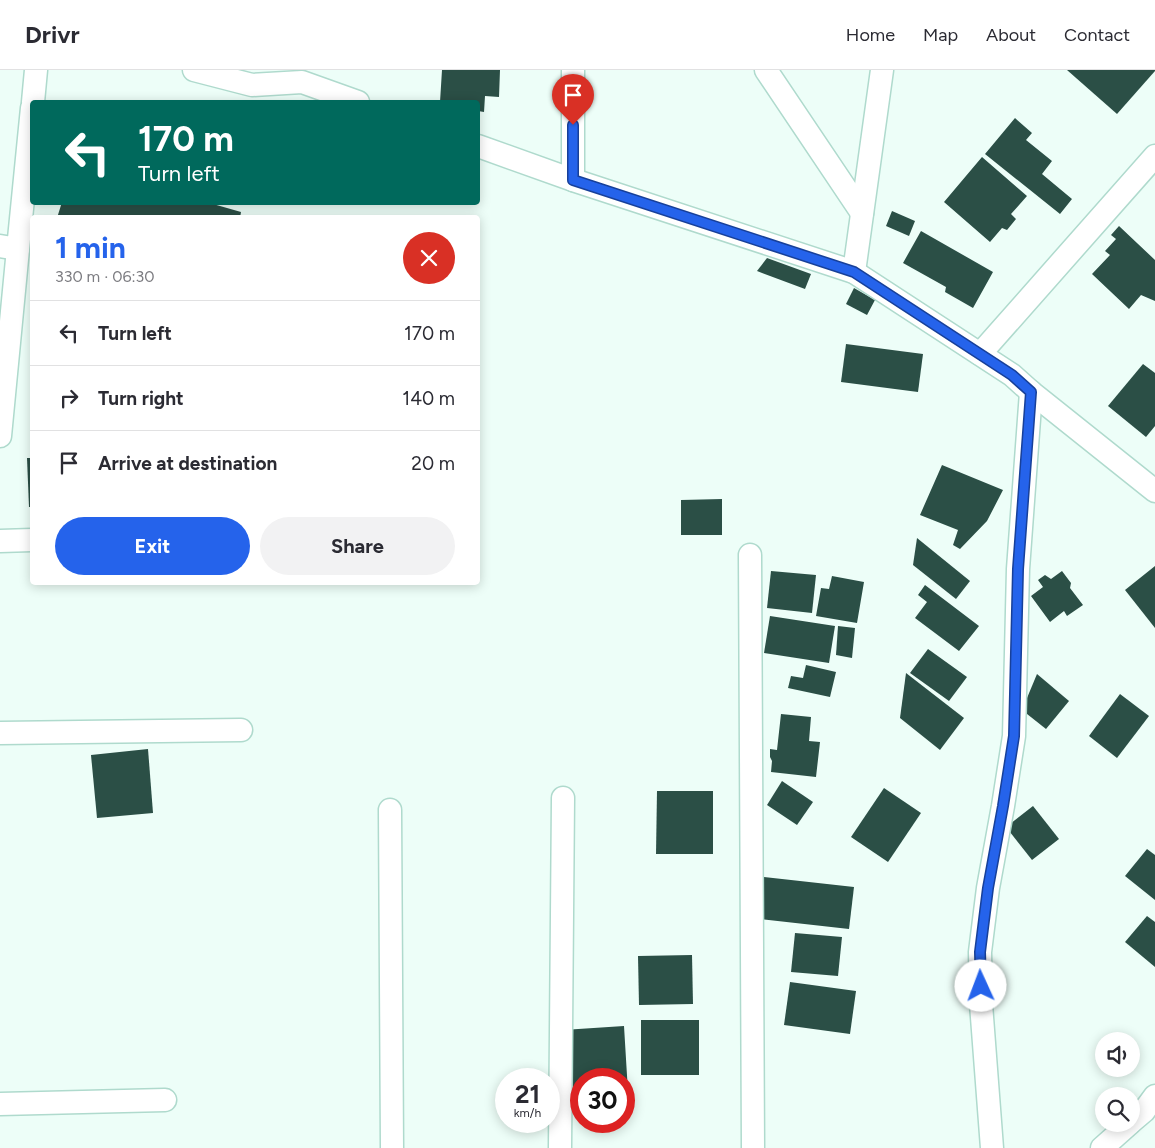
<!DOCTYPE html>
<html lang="en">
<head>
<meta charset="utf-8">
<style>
  body { margin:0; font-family:Figtree,sans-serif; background:#f2f2f3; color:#2b2b33; height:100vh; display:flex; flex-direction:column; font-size:19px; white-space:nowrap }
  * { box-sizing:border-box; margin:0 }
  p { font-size:16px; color:#7c7c81 }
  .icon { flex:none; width:28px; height:28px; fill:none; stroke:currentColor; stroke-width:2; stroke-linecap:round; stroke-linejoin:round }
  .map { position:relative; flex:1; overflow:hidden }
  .side { position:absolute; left:30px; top:145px; width:450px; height:370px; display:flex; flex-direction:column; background:#fff; border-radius:5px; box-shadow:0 2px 12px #0003 }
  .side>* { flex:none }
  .guide { position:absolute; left:30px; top:30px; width:450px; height:105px; border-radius:5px; box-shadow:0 2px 12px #0003; background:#00695c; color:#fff; overflow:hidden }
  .controls { position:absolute; left:1095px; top:962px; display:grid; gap:10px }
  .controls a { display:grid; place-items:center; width:45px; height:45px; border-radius:50%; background:#fff; box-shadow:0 2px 12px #0003; font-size:25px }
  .speed { position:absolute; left:495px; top:998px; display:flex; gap:10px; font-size:25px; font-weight:700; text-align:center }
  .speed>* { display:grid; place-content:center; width:65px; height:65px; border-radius:50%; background:#fff; box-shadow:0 2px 12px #0003; line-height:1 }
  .speed small { font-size:12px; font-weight:400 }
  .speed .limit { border:8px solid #d22; background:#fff; color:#111 }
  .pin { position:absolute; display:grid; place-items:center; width:42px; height:42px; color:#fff; margin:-51px -21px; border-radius:50% 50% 50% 0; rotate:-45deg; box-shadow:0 0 5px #0007 }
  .pin .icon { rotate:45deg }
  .me { position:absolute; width:55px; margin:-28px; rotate:358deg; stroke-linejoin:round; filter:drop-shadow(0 0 4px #0008) }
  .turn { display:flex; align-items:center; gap:18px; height:105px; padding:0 25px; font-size:22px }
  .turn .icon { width:65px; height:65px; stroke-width:2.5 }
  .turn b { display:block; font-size:35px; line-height:42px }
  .round { display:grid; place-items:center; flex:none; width:52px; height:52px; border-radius:26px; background:#f2f2f3 }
  .head { display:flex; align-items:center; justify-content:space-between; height:85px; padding:0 25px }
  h1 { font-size:30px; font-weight:700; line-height:38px; color:#2563eb }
  .primary-button { display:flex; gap:10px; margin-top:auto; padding:10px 25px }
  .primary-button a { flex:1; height:58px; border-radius:30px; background:#2563eb; color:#fff; font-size:20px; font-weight:700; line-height:58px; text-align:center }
  .primary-button a+a { background:#f2f2f3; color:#2b2b33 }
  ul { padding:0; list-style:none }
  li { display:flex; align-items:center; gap:15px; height:65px; padding:0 25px; border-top:1px solid #e1e1e2 }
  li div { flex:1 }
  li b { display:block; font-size:19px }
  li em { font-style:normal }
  header { display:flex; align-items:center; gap:30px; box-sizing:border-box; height:70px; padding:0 25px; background:#fff; border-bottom:1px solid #e1e1e2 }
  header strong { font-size:24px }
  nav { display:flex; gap:28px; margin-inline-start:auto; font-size:18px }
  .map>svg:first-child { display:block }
  .building { fill:#2b4f46 }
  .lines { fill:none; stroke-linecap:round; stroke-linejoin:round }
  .minor-casing { stroke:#afdacd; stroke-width:25 }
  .minor { stroke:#fff; stroke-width:22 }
  .route-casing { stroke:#184099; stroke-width:12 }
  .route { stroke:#2563eb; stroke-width:9 }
</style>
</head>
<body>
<header>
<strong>Drivr</strong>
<nav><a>Home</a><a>Map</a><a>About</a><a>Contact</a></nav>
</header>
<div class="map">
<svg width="1155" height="1078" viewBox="0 0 1155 1078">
  <rect width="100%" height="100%" fill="#edfef8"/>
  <g class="building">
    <polygon points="442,0 500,0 499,27 485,26 484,42 478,41 478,32 440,32"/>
    <polygon points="1067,0 1155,0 1155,1 1117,44"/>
    <polygon points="1015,48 1032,63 1026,70 1052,91 1042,104 1072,129 1060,144 985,84"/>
    <polygon points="982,87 1027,126 1011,144 1016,149 1007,160 1002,158 990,172 944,132"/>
    <polygon points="62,132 206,132 241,142 240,148 57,148"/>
    <polygon points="892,141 915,151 909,166 886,156"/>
    <polygon points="1119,156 1155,190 1155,231 1141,225 1129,239 1092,204 1110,185 1105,181 1116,169 1111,165"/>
    <polygon points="921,161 993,202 973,238 945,222 946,217 903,193"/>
    <polygon points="767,188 811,204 805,219 757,201"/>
    <polygon points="854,218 875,230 867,245 846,234"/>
    <polygon points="846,274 923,284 918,322 841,312"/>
    <polygon points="1143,294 1155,303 1155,356 1146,367 1108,336"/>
    <polygon points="27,388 32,388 32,437 29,437"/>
    <polygon points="942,395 1003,420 987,451 960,479 953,475 958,460 920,445"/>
    <polygon points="722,429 722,465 681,465 681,430"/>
    <polygon points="917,468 970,511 956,529 913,495"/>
    <polygon points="1155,496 1155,558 1125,520"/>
    <polygon points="771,501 816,505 812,543 767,538"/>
    <polygon points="1062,501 1071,513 1070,518 1083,535 1067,546 1064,541 1050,552 1031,526 1043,517 1038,510 1045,505 1051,509"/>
    <polygon points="832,506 864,512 857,553 816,546 821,518 829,519"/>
    <polygon points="925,515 979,556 959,581 915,548 927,532 918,525"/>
    <polygon points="770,546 835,556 829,593 764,583"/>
    <polygon points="838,556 855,558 852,588 836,585"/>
    <polygon points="928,579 967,607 949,631 910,603"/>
    <polygon points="806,595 836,602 830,627 788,618 791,606 803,608"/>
    <polygon points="906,603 964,648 940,680 900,648"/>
    <polygon points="1037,604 1069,631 1046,659 1022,640"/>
    <polygon points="1120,624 1149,646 1117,688 1089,666"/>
    <polygon points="781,644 811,647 809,671 820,672 816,707 771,702 772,691 770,687 770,679 777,680"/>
    <polygon points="148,679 153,743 97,748 91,685"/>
    <polygon points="782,711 813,732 797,755 767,735"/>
    <polygon points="884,718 921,743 888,792 851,767"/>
    <polygon points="657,721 713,721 713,784 656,784"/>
    <polygon points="1033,736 1059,769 1032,790 1006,757"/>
    <polygon points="1147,779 1155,785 1155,830 1125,806"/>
    <polygon points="764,807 854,817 849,859 759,849"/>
    <polygon points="1147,846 1155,852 1155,897 1125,872"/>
    <polygon points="795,863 842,867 838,906 791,902"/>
    <polygon points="692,885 693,934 639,935 638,886"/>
    <polygon points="790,912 856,921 850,964 784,955"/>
    <rect x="641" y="950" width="58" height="55"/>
    <polygon points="624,956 628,1022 624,1022 624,1009 581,1009 581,1024 567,1025 563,960"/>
  </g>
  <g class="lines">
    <defs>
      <g id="minor">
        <polyline points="194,0 252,15 302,12 358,32"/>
        <polyline points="766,0 862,143"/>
        <polyline points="33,32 36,0"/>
        <polyline points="478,76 573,110 854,202 1012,305 1031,322 1155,421"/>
        <polyline points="573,110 573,0"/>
        <polyline points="0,176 18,179 32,38"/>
        <polyline points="854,202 882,0"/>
        <polyline points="980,284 1155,86"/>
        <polyline points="0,366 18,179"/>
        <polyline points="0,471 32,470"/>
        <polyline points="750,485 753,1078"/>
        <polyline points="0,663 241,660"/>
        <polyline points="390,740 392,1078"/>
        <polyline points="0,1034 165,1030"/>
        <polyline points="1131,1052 1144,1041 1155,1026"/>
        <polyline points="560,1078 563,728"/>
        <polyline points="992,1078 981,934 980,882 988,818 1003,736 1014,666 1018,499 1031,322"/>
        <polyline points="1102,1078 1129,1054"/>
      </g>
    </defs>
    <use href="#minor" class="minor-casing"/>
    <use href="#minor" class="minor"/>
  </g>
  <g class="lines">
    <defs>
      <polyline id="route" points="573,55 573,110 854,202 1012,305 1031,322 1018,499 1014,666 1003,736 988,818 980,882 981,916"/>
    </defs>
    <use href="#route" class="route-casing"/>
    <use href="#route" class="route"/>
  </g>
</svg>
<div class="controls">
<a><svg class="icon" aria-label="sound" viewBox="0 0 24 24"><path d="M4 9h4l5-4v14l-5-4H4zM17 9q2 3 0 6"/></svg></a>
<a><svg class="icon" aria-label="search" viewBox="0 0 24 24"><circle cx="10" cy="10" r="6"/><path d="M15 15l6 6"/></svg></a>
</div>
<div class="speed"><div>21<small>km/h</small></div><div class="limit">30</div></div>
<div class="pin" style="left:573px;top:55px;background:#d93025"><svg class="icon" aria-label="arrive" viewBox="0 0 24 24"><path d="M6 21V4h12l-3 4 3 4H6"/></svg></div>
<svg class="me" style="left:981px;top:916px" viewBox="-20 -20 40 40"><circle r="19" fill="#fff"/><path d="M0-13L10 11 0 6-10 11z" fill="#2563eb"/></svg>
<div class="guide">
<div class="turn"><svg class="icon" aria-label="left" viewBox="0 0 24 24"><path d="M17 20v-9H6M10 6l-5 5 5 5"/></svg><div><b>170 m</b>Turn left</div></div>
</div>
<section class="side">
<div class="head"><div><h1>1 min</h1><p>330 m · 06:30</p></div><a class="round" style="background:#d93025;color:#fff"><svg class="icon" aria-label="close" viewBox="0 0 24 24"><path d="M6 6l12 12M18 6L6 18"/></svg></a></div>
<ul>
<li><svg class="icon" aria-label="left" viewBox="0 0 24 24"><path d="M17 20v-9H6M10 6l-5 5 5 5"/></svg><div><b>Turn left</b></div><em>170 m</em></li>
<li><svg class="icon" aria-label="right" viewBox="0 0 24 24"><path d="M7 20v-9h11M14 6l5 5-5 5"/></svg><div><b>Turn right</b></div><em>140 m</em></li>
<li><svg class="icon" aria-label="arrive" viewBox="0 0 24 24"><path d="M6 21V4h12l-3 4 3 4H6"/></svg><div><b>Arrive at destination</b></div><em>20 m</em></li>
</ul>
<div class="primary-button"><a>Exit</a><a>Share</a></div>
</section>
</div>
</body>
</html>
